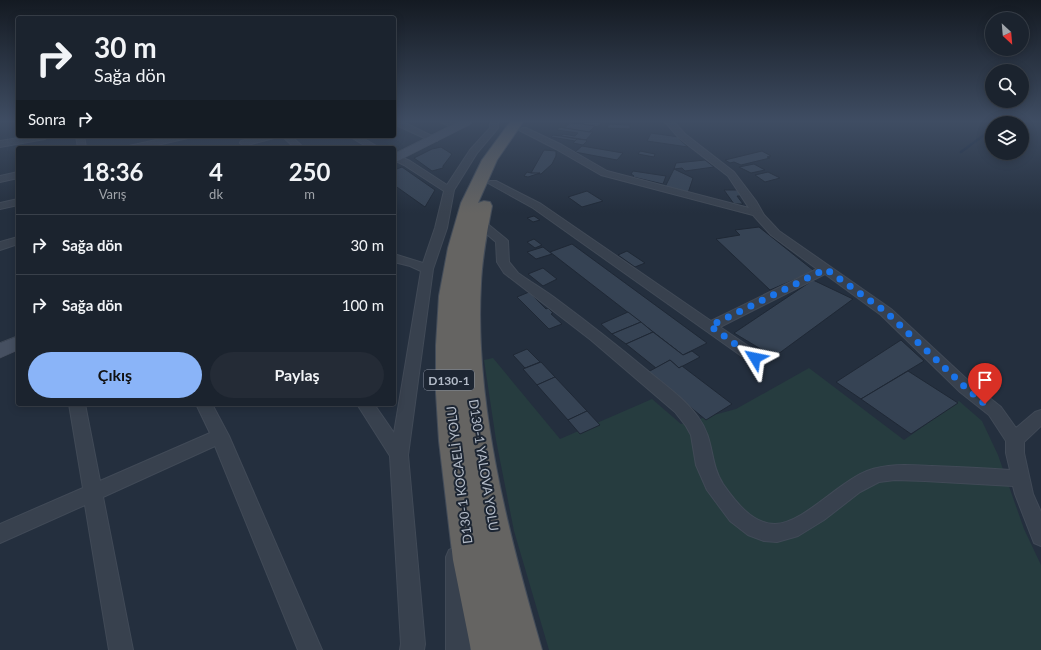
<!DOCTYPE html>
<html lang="tr">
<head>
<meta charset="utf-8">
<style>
  body { margin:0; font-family:Lato,sans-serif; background:#242b36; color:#f1f3f6; height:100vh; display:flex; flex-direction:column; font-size:15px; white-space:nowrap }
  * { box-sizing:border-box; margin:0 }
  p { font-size:13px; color:#a0a4aa }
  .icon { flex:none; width:22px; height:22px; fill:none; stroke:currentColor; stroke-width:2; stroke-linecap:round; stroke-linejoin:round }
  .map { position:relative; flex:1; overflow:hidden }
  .sheet { position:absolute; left:16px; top:146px; width:380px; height:260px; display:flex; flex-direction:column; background:#1b232e; border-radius:4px; box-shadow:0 2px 10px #0003,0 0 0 1px #39404a }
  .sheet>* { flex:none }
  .guide { position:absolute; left:16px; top:16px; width:380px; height:122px; border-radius:4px; box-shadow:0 2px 10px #0003,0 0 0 1px #39404a; background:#1b232e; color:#f1f3f6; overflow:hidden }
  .needle { width:26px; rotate:154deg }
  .buttons { position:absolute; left:985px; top:12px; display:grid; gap:8px }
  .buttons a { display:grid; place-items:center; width:44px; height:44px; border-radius:50%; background:#1b232e; box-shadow:0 2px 10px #0003,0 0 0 1px #39404a; font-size:20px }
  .pin { position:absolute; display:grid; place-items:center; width:34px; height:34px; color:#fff; margin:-41px -17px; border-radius:50% 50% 50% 0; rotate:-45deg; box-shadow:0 0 4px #0007 }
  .pin .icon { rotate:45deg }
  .me { position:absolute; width:44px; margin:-22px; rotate:305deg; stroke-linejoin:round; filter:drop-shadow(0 0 3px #0008) }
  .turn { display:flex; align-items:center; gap:14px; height:84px; padding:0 12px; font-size:18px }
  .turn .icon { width:52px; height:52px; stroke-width:2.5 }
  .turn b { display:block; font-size:28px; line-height:34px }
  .then { display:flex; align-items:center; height:38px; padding:0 12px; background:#0003; gap:8px; font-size:15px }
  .eta { display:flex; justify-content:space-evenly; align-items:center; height:68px; text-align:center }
  .eta b { font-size:24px; font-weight:700; line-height:28px }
  .cta { display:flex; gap:8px; margin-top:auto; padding:8px 12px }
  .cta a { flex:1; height:46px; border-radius:24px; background:#8ab4f8; color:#111; font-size:16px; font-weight:700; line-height:46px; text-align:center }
  .cta a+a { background:#242b36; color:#f1f3f6 }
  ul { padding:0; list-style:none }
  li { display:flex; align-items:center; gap:12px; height:60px; padding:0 12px; border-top:1px solid #39404a }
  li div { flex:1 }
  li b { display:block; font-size:15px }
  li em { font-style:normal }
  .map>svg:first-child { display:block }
  .green { fill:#263c3f }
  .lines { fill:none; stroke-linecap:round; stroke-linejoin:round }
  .stream { stroke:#17263c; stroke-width:2.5 }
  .building { fill:#364354; stroke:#1f2835 }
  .minor-casing { stroke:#414a57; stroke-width:2 }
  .secondary-casing { stroke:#414a57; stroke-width:1 }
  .trunk-casing { stroke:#434c59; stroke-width:2 }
  .minor { fill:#38414e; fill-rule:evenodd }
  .secondary { fill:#465061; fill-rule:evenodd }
  .trunk { fill:#656462; fill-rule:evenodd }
  .route { stroke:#1a73e8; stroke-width:7; stroke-dasharray:0 12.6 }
  .labels { text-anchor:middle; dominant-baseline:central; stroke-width:4; stroke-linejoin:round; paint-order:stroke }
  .shield { fill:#1d2633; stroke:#878f9c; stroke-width:1 }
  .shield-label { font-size:12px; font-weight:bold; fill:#b4bcc9 }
  .street-label { font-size:13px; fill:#b4bcc9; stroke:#1d2633 }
</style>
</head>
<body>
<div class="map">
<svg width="1041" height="650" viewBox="0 0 1041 650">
  <rect width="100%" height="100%" fill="#242f3e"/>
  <polygon class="green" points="493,358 560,439 652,399 681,424 736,409 809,368 904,440 959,401 982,421 998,455 1024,529 1041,565 1041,650 549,650 514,531 496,440 484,360"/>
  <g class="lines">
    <polyline class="stream" points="961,152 992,129"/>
  </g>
  <g class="building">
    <polygon points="584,122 602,122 598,127 582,124"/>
    <polygon points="570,123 582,124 595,126 589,132 564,128"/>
    <polygon points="608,124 630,125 630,129 607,128"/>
    <polygon points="559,127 589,132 593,132 586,140 561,136 563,134 575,136 578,133 557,130"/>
    <polygon points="651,133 679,137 679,139 688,147 647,141"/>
    <polygon points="553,135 561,136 577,139 575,141 551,137"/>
    <polygon points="577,139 586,140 587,141 583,145 573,143"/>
    <polygon points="582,146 623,153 617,160 575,152"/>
    <polygon points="441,147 452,154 443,166 443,168 432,171 414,158 432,149"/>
    <polygon points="544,150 556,151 556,156 552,164 541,174 531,173"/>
    <polygon points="640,151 655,154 654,157 638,154"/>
    <polygon points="762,151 771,156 767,157 770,158 741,165 734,162 730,163 725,160"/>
    <polygon points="705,160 714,167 685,171 682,168 674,169 676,163"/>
    <polygon points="754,164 765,170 751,173 739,167"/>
    <polygon points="402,167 435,190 425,207 394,185 394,170"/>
    <polygon points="674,169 693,178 688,193 665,187"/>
    <polygon points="633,171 666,176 663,184 633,177 634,176 631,174"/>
    <polygon points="527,172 531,173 540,173 528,177 524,176"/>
    <polygon points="768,172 780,178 765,182 755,175"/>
    <polygon points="724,190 737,190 741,196 737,196 743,204 734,204"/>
    <polygon points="587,191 603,201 582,207 568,197"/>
    <polygon points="534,216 540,220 533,222 527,218"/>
    <polygon points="759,227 813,270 810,273 770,290 716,239 740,235 735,230"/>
    <polygon points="534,239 542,245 535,248 527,242"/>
    <polygon points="572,244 707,343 683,355 550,252"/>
    <polygon points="543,247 552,254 536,259 527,252"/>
    <polygon points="627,251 645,263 635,267 618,255"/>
    <polygon points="543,268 557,279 543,286 528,274"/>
    <polygon points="813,280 853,299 774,357 734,333"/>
    <polygon points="529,292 546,309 548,308 553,313 551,314 562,324 549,329 517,297"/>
    <polygon points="628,312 641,322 612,334 601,324"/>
    <polygon points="641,322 653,332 626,344 612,334"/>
    <polygon points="653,332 683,355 692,351 700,357 679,368 670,360 656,368 626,344"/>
    <polygon points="901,340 924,361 861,399 836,382"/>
    <polygon points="527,349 540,362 525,368 513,355"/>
    <polygon points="670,360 679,368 682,366 732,404 706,420 648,372"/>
    <polygon points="541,362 555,377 537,385 523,369"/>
    <polygon points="908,371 958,403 911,434 861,399"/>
    <polygon points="555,377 587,411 568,420 537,385"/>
    <polygon points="587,411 600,425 580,434 568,420"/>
  </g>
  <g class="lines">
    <defs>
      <g id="minor">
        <polygon points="394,122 403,122 438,139 437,141 431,141 394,124"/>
        <polygon points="440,122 452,122 461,127 457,129"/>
        <polygon points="490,122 498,122 498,128 477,153 454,190 447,228 433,269 408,455 425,644 424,650 400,650 401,644 390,456 357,404 374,404 394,433 421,271 410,266 394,262 394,254 423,263 435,228 444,191 404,165 394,160 394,154 410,161 447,185 470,150 490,128"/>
        <path d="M 665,122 L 674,122 L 685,134 L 734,172 L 756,201 L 764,215 L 779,231 L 891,309 L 972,384 L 1001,407 L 1016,428 L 1035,412 L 1041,410 L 1041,426 L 1024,442 L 1024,453 L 1033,494 L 1041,512 L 1041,546 L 1034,543 L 1015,494 L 1013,486 L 925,481 L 895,480 L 879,482 L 860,492 L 824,520 L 798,536 L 777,542 L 764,541 L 748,535 L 730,521 L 707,490 L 696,465 L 691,435 L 686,426 L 675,412 L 591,340 L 504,273 L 497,262 L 496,242 L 476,225 L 474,223 L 476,221 L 484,221 L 506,239 L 508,241 L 509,262 L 518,273 C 532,283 546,291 559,301 C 590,324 619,347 648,371 C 665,385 685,399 698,417 C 715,440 709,462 723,484 C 735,501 752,524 775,524 C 804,523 838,482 867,471 C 888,463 910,465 932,466 C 958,467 984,468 1010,470 L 1006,453 L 1006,441 L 989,415 L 960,392 L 881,315 L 825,274 L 720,327 L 760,354 L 762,358 L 760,362 L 755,363 L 750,362 L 533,208 L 488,183 L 490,181 L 496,181 L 541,204 L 711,321 L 817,269 L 771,235 L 753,215 L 601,175 L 556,149 L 519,130 L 523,128 L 526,128 L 562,145 L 607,171 L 749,208 L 728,176 L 679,138 Z"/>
        <polygon points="31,136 49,136 45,139 0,147 0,141"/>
        <polygon points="76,136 84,136 86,148 78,148"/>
        <polygon points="174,136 189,136 188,138 144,148 128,148 129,146"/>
        <polygon points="261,136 275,136 274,138 244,146 240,143 241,141"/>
        <polygon points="282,136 291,136 304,148 295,148"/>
        <polygon points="349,136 359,136 380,148 369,148"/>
        <polygon points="18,172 18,178 0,182 0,176"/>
        <polygon points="18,199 18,205 0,209 0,203"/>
        <polygon points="18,237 18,244 0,250 0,242"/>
        <polygon points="69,404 85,404 100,481 210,433 196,404 212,404 229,436 322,650 298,650 215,446 103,497 133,650 109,650 85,505 0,543 0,524 83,488"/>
        <polygon points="456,547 463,550 466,557 470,650 446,650 446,557 449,550"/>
      </g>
      <g id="secondary">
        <polygon points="458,122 472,122 471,124 394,163 394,154"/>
        <polygon points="18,336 18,350 0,358 0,343"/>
      </g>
      <path id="trunk" d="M 510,122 L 523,122 L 497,160 L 478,203 L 484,201 L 490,202 L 492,206 C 487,232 482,258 481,284 C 474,403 509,536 542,650 L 471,650 L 453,560 L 439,441 L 436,393 L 436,345 L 439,296 L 448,248 L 461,203 L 482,160 Z"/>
    </defs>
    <use href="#minor" class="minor-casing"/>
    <use href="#secondary" class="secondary-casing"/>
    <use href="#trunk" class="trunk-casing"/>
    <use href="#minor" class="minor"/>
    <use href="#secondary" class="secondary"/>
    <use href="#trunk" class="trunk"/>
  </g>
  <linearGradient id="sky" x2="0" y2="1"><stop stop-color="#141a22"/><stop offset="0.57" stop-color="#3f4d63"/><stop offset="1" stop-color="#3f4d63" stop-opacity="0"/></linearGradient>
  <rect width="1041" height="213" fill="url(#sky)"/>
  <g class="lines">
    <polyline class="route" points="755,358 710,326 826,269 886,312 966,388 985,404"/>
  </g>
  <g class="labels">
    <rect class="shield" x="424" y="370" width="50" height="20" rx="3"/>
    <g class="shield-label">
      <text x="449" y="380">D130-1</text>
    </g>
    <g class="street-label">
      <text transform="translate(484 465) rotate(81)">D130-1 YALOVA YOLU</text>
      <text transform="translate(459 475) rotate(-97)">D130-1 KOCAELİ YOLU</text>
    </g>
  </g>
</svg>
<div class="buttons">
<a><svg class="needle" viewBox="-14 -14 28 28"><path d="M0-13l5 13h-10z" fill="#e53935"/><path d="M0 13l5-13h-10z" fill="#a0a4aa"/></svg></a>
<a><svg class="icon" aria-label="search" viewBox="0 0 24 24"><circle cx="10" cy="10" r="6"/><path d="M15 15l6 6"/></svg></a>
<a><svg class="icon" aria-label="layers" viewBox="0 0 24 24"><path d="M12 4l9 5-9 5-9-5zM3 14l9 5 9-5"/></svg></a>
</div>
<div class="pin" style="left:985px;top:404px;background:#d93025"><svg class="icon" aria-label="arrive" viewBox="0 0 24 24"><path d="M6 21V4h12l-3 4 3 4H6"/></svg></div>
<svg class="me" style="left:755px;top:358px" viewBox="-20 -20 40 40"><path d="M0-17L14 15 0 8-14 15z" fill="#1a73e8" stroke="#fff" stroke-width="4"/></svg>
<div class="guide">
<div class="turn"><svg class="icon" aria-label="right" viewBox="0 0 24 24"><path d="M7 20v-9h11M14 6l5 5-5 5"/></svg><div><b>30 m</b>Sağa dön</div></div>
<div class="then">Sonra<svg class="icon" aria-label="right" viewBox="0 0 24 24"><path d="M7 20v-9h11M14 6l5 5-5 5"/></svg></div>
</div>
<section class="sheet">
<div class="eta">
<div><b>18:36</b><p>Varış</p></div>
<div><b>4</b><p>dk</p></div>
<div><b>250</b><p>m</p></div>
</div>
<ul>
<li><svg class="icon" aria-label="right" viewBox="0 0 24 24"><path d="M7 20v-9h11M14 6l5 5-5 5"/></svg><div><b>Sağa dön</b></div><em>30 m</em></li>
<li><svg class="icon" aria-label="right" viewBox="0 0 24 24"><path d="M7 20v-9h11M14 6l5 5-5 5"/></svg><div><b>Sağa dön</b></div><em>100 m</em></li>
</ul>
<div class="cta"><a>Çıkış</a><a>Paylaş</a></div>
</section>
</div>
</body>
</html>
